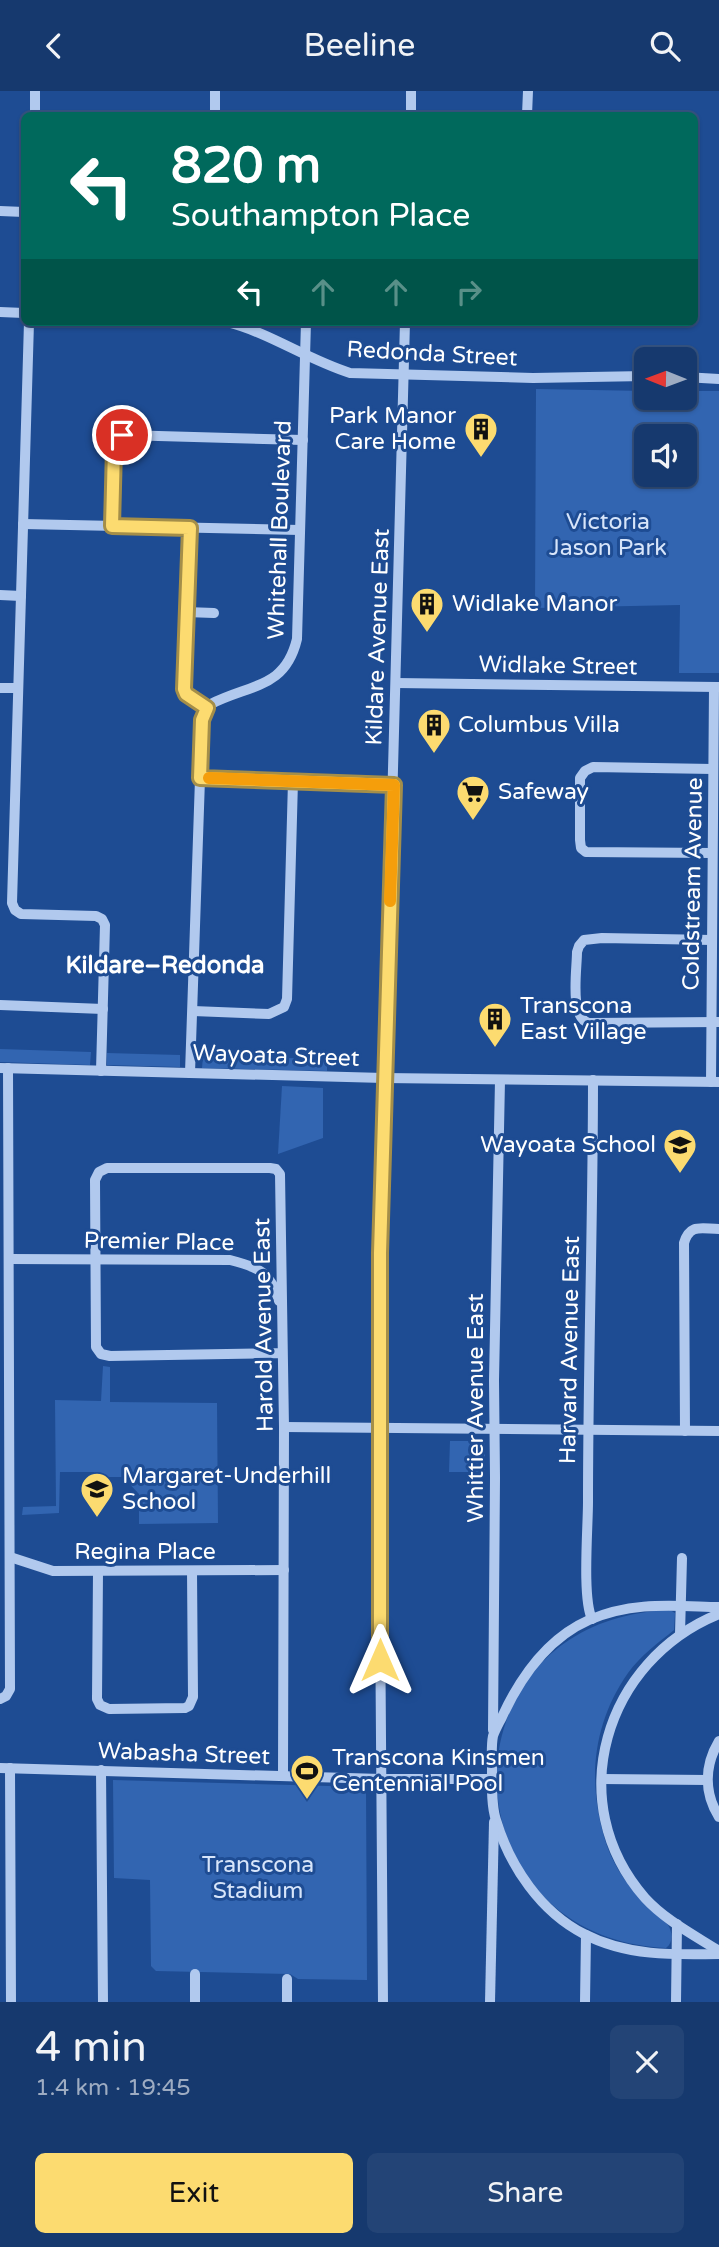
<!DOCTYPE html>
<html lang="en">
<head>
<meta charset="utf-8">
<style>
  body { margin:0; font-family:"Varela Round",sans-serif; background:#234476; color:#f1f3f6; height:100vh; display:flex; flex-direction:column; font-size:26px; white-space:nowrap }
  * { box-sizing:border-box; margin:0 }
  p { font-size:23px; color:#9eacc2 }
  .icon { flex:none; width:38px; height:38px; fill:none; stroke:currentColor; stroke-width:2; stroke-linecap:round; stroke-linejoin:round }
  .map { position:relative; height:1911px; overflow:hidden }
  .side { display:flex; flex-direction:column; background:#16396e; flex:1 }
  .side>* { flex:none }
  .hud { position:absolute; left:21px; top:21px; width:677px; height:214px; border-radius:10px; box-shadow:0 2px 5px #0004,0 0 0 2px #355381; background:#00695c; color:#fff; overflow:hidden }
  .needle { width:46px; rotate:271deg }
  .buttons { position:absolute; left:634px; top:256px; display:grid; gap:14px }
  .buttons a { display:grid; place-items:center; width:63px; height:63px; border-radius:10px; background:#16396e; box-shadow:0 2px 5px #0004,0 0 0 2px #355381; font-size:35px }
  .pin { position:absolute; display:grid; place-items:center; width:60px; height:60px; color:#fff; margin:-30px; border:4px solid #fff; border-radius:50%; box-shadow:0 2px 7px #0007 }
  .me { position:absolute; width:77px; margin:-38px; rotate:0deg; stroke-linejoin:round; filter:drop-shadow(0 0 5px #0008) }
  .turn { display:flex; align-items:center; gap:24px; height:147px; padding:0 35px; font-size:32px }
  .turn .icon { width:91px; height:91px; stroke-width:2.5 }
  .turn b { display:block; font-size:49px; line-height:60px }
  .lanes { display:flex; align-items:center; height:66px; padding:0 35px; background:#0003; justify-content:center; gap:35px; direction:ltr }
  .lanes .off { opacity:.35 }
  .round { display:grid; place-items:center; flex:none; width:74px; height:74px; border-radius:10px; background:#234476 }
  .summary { display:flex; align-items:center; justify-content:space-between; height:119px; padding:0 35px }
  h1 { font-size:42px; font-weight:600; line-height:52px }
  .cta { display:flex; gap:14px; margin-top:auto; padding:14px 35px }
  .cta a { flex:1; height:80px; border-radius:10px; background:#fcdb70; color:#111; font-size:28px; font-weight:600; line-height:80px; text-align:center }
  .cta a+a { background:#234476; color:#f1f3f6 }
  header { display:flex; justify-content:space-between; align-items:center; height:91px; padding:0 35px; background:#16396e; font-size:32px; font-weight:600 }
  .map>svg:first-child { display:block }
  .green { fill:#3265b1; fill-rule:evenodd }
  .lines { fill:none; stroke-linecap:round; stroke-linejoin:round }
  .minor { stroke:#b1c9ee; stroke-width:10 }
  .route-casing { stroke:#a48e49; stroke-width:18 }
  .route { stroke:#fcdb70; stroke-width:12 }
  .slow { stroke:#f59e0b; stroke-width:12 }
  .labels { text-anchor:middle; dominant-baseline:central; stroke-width:6; stroke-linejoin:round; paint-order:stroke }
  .street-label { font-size:23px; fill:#fff; stroke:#1e4c93 }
  .poi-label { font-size:23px; fill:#fff; stroke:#1e4c93; text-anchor:start }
  .park-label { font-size:23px; fill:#d7e5fa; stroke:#1e4c93 }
  .neighbourhood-label { font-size:24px; font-weight:bold; fill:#fff; stroke:#1e4c93 }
</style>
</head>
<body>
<header><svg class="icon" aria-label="back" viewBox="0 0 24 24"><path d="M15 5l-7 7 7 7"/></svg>Beeline<svg class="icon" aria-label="search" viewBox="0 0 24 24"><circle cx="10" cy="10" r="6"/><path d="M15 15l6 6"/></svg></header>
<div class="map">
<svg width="719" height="1911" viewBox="0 0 719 1911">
  <rect width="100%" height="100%" fill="#1e4c93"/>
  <g class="green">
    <path d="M 536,298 L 646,300 L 646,306 L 684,306 L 684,300 L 719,300 L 719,582 L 679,582 L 680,514 L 535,517 ZM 646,345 L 684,345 L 684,383 L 646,383 Z"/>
    <polygon points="0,958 91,961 90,974 0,971"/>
    <polygon points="107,962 180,964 180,976 107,974"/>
    <polygon points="203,965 327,968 327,980 202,977"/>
    <polygon points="282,995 323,997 323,1047 278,1063"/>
    <polygon points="103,1275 110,1276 110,1311 217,1312 218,1432 139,1433 139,1403 123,1386 94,1386 94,1381 60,1381 59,1422 22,1424 23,1416 56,1415 55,1309 101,1310"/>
    <polygon points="450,1350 485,1350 485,1381 449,1381"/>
    <path d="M 670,1519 L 675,1522 L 674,1539 C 658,1552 640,1565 628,1582 C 591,1635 587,1695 607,1755 C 615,1778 631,1799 648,1816 C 654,1823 663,1827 668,1834 C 673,1842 673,1852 666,1857 C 442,1846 437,1528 670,1519 Z"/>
    <polygon points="113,1689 366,1696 367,1889 298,1888 290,1883 156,1880 151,1875 150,1789 114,1787"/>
  </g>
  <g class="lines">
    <g class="minor">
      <polyline points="35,24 35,0"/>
      <polyline points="215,24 215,0"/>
      <polyline points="411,24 411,0"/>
      <polyline points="527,24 528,0"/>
      <polyline points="0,120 24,121"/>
      <polyline points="0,221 24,222"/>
      <polyline points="29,231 12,812 15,819 21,823 96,825 102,828 105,834 101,980"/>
      <path d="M 227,231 C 270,242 308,269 350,282 L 533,287 L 646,285"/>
      <polyline points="684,286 719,288"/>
      <polyline points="23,433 300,439"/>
      <polyline points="112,435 114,357 115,348 123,344 303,349"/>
      <polyline points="190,437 184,601 207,617"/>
      <polyline points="0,504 21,505"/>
      <polyline points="186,521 214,522"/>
      <polyline points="396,592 718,596"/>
      <polyline points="0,597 18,597"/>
      <polyline points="200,687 394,694"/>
      <polyline points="712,762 586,761 581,757 580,749 580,687 585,680 593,676 713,678"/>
      <path d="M 712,849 L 602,847 L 584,849 L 579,855 L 577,861 C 577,879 569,927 589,932 L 719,931"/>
      <polyline points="0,914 103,918"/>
      <polyline points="193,920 269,923 284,916 287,908 293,690"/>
      <polyline points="0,977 384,987 719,991"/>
      <path d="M 190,982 L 202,629 L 211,613 C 250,593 285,598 297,548 L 306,231"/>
      <polyline points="711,991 714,596"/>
      <path d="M 9,1168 L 230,1169 C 258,1176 271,1181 279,1210"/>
      <polyline points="282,1262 110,1265 101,1263 96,1256 95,1089 99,1081 107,1077 270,1077 276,1078 280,1083 284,1336 283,1685"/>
      <polyline points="284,1336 719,1340"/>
      <path d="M 685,1340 L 684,1152 C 690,1132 702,1138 719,1138"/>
      <polyline points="10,1466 53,1480 284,1479"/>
      <polyline points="98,1481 97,1608 100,1614 109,1618 185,1617 189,1615 193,1606 192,1480"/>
      <path d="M 719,1516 C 673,1515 633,1510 589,1529 C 548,1547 520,1587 502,1626 C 499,1632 495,1639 493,1645 C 491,1655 492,1667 492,1677 C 492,1693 491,1714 496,1729 C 510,1776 541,1821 584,1843 C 626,1865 673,1864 719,1863"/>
      <path d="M 719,1523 C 605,1569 561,1711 645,1807 C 665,1829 694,1844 719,1860"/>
      <path d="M 592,1528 C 582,1507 588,1437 588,1411 C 588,1271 593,1130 593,989"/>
      <polyline points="680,1543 682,1467"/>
      <polyline points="0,1608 6,1605 10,1598 8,977"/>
      <polyline points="493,1639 495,1387 494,1289 500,989"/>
      <path d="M 719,1650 C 704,1675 704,1702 719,1726"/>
      <polyline points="0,1677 381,1688 492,1688"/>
      <polyline points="10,1677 11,1911"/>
      <polyline points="101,1679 103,1911"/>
      <polyline points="602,1688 707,1689"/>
      <polyline points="195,1883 195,1911"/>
      <polyline points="287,1888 287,1911"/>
      <polyline points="383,1911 379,1384 380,1162 405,231"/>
      <polyline points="490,1911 494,1731"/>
      <polyline points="585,1911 586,1844"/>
      <polyline points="676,1911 677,1833"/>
    </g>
  </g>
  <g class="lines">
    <defs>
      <polyline id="route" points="122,344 116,348 114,357 112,435 190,437 184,598 186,603 207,617 202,629 200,687 394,694 380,1162 380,1569"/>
    </defs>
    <use href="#route" class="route-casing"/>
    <use href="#route" class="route"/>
    <polyline class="slow" points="209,687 394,694 390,810"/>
  </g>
  <defs>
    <symbol id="building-pin" viewBox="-11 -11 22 30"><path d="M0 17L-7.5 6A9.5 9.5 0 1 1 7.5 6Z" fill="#fcdb70" stroke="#1e4c93"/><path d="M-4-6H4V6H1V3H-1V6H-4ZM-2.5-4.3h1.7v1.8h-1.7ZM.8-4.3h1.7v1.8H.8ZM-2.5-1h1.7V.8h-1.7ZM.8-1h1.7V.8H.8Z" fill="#111"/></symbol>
    <symbol id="supermarket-pin" viewBox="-11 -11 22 30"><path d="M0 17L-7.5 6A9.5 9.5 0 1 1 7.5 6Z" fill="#fcdb70" stroke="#1e4c93"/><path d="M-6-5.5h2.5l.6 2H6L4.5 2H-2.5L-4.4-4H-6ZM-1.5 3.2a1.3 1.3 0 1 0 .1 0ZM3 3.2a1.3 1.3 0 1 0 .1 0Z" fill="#111"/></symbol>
    <symbol id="school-pin" viewBox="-11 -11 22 30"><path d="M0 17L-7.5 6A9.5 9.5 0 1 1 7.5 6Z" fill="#fcdb70" stroke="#1e4c93"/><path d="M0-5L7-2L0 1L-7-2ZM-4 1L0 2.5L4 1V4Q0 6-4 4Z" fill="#111"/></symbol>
    <symbol id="stadium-pin" viewBox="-11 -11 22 30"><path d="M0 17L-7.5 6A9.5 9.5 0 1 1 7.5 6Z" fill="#fcdb70" stroke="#1e4c93"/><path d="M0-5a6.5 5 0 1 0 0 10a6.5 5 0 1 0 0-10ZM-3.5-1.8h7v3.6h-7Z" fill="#111"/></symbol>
  </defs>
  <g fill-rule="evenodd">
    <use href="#building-pin" x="462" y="319" width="38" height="52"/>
    <use href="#building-pin" x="408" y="494" width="38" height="52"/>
    <use href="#building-pin" x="415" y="615" width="38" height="52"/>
    <use href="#supermarket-pin" x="454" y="682" width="38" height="52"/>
    <use href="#building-pin" x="476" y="909" width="38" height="52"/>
    <use href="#school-pin" x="661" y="1035" width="38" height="52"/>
    <use href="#school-pin" x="78" y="1379" width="38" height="52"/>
    <use href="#stadium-pin" x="288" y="1661" width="38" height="52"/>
  </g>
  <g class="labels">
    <g class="street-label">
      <text transform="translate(432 263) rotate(3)">Redonda Street</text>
      <text transform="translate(280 439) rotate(-88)">Whitehall Boulevard</text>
      <text transform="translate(378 546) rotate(-88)">Kildare Avenue East</text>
      <text transform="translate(558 575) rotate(1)">Widlake Street</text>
      <text transform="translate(693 793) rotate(-89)">Coldstream Avenue</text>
      <text transform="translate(276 965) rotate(2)">Wayoata Street</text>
      <text transform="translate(159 1151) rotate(1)">Premier Place</text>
      <text transform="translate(264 1234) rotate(-91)">Harold Avenue East</text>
      <text transform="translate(570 1259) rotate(-89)">Harvard Avenue East</text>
      <text transform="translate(476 1317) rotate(-90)">Whittier Avenue East</text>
      <text x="145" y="1461">Regina Place</text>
      <text transform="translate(184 1663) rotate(2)">Wabasha Street</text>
    </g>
    <g class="poi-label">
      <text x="456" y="325" text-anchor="end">Park Manor<tspan x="456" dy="26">Care Home</tspan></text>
      <text x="452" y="513">Widlake Manor</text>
      <text x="458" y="634">Columbus Villa</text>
      <text x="498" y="701">Safeway</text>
      <text x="520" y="915">Transcona<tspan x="520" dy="26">East Village</tspan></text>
      <text x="656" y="1054" text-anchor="end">Wayoata School</text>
      <text x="122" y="1385">Margaret-Underhill<tspan x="122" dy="26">School</tspan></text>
      <text x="332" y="1667">Transcona Kinsmen<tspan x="332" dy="26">Centennial Pool</tspan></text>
    </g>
    <g class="park-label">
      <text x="608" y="431">Victoria<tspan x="608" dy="26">Jason Park</tspan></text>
      <text x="258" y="1774">Transcona<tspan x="258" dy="26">Stadium</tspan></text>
    </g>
    <g class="neighbourhood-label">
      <text x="165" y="874">Kildare–Redonda</text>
    </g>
  </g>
</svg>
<div class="buttons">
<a><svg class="needle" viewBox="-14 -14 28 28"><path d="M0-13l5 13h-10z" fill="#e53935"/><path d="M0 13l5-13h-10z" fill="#9eacc2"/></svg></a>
<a><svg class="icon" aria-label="sound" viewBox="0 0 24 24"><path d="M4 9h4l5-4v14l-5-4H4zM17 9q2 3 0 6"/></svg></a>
</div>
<div class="pin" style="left:122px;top:344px;background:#d93025"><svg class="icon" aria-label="arrive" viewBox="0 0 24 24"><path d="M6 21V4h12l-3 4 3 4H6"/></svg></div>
<svg class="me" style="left:380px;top:1569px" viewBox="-20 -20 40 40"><path d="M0-17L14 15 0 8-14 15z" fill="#fcdb70" stroke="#fff" stroke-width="4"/></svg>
<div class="hud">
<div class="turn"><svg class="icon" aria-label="left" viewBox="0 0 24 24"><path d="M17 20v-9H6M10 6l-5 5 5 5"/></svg><div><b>820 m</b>Southampton Place</div></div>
<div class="lanes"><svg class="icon" aria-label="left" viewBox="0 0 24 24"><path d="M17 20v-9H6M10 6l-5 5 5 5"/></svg><svg class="icon off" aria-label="ahead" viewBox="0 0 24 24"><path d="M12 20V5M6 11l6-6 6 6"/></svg><svg class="icon off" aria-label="ahead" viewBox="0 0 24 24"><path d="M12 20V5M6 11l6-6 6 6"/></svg><svg class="icon off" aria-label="right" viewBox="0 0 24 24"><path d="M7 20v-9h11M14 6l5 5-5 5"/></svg></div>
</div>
</div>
<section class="side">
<div class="summary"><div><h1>4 min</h1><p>1.4 km · 19:45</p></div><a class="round"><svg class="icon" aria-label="close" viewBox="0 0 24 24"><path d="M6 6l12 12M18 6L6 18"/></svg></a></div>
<div class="cta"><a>Exit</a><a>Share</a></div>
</section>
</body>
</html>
